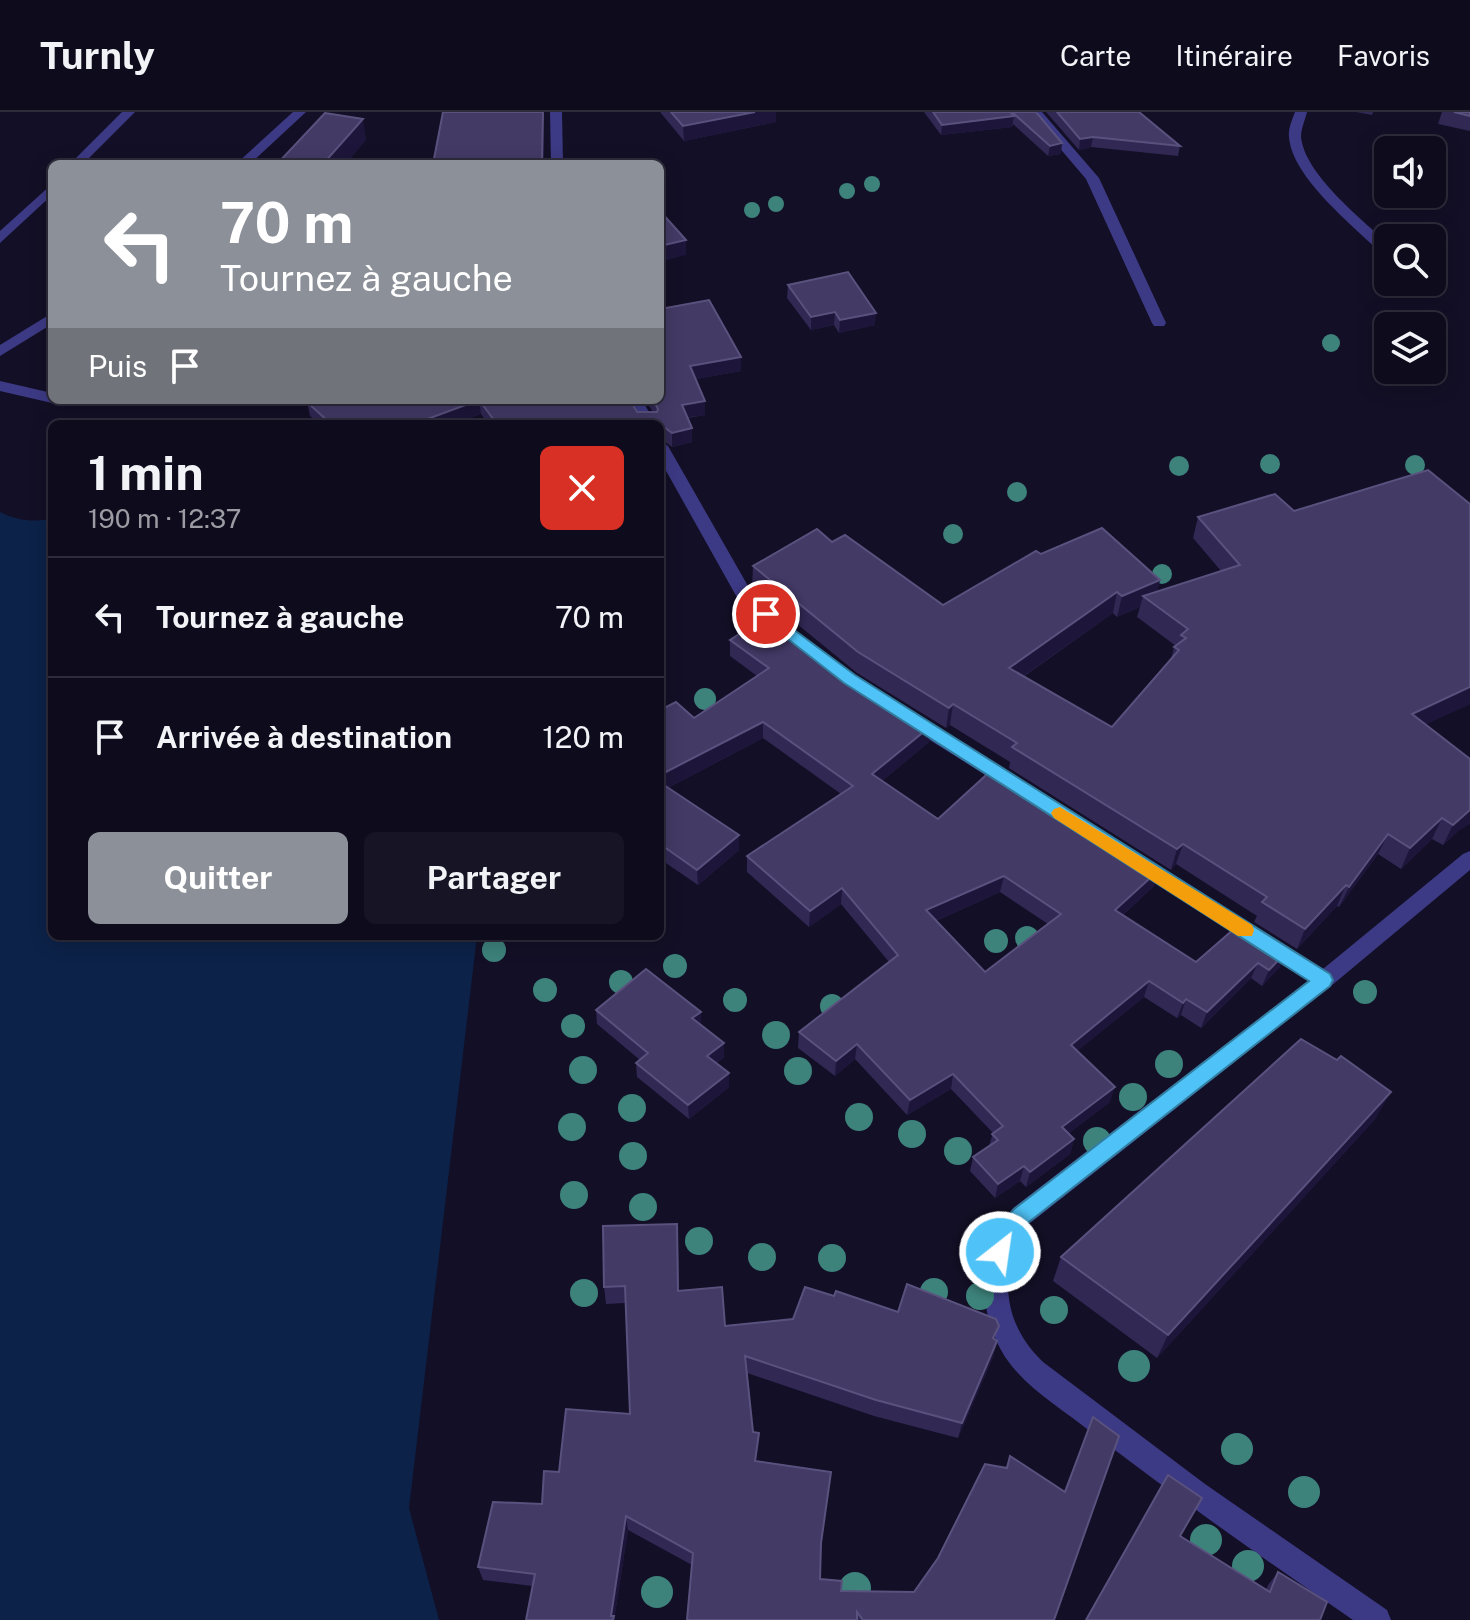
<!DOCTYPE html>
<html lang="fr">
<head>
<meta charset="utf-8">
<style>
  body { margin:0; font-family:"Public Sans",sans-serif; background:#171425; color:#f1f3f6; height:100vh; display:flex; flex-direction:column; font-size:30px; white-space:nowrap }
  * { box-sizing:border-box; margin:0 }
  p { font-size:26px; color:#9b9ba3 }
  .icon { flex:none; width:44px; height:44px; fill:none; stroke:currentColor; stroke-width:2; stroke-linecap:round; stroke-linejoin:round }
  .map { position:relative; flex:1; overflow:hidden }
  .side { position:absolute; left:48px; top:308px; width:616px; height:520px; display:flex; flex-direction:column; background:#0e0b1c; border-radius:12px; box-shadow:0 4px 20px #0003,0 0 0 2px #2e2b3b }
  .side>* { flex:none }
  .banner { position:absolute; left:48px; top:48px; width:616px; height:244px; border-radius:12px; box-shadow:0 4px 20px #0003,0 0 0 2px #2e2b3b; background:#8c9099; color:#fff; overflow:hidden }
  .controls { position:absolute; left:1374px; top:24px; display:grid; gap:16px }
  .controls a { display:grid; place-items:center; width:72px; height:72px; border-radius:12px; background:#0e0b1c; box-shadow:0 4px 20px #0003,0 0 0 2px #2e2b3b; font-size:40px }
  .pin { position:absolute; display:grid; place-items:center; width:68px; height:68px; color:#fff; margin:-34px; border:4px solid #fff; border-radius:50%; box-shadow:0 2px 8px #0007 }
  .me { position:absolute; width:88px; margin:-44px; rotate:30deg; stroke-linejoin:round; filter:drop-shadow(0 0 6px #0008) }
  .turn { display:flex; align-items:center; gap:28px; height:168px; padding:0 40px; font-size:36px }
  .turn .icon { width:104px; height:104px; stroke-width:2.5 }
  .turn b { display:block; font-size:56px; line-height:68px }
  .then { display:flex; align-items:center; height:76px; padding:0 40px; background:#0003; gap:16px; font-size:30px }
  .round { display:grid; place-items:center; flex:none; width:84px; height:84px; border-radius:12px; background:#171425 }
  .head { display:flex; align-items:center; justify-content:space-between; height:136px; padding:0 40px }
  h1 { font-size:48px; font-weight:700; line-height:60px }
  .action { display:flex; gap:16px; margin-top:auto; padding:16px 40px }
  .action a { flex:1; height:92px; border-radius:12px; background:#8c9099; color:#fff; font-size:32px; font-weight:700; line-height:92px; text-align:center }
  .action a+a { background:#171425; color:#f1f3f6 }
  ul { padding:0; list-style:none }
  li { display:flex; align-items:center; gap:24px; height:120px; padding:0 40px; border-top:2px solid #2e2b3b }
  li div { flex:1 }
  li b { display:block; font-size:30px }
  li em { font-style:normal }
  header { display:flex; align-items:center; gap:48px; box-sizing:border-box; height:112px; padding:0 40px; background:#0e0b1c; border-bottom:2px solid #2e2b3b }
  header strong { font-size:38px }
  nav { display:flex; gap:44px; margin-inline-start:auto; font-size:28px }
  .map>svg:first-child { display:block }
  .water { fill:#0c2248 }
  .lines { fill:none; stroke-linecap:round; stroke-linejoin:round }
  .lane { fill:#3d3a85; fill-rule:evenodd }
  .street { fill:#3d3a85; fill-rule:evenodd }
  .tree { fill:#3d827b }
  .wall { fill:#312854; fill-rule:evenodd }
  .shaded-wall { fill:#1d163a }
  .building { fill:#433a66; stroke:#5a527e; stroke-width:2; fill-rule:evenodd }
  .route { fill:#4fc3f7; stroke:#337fa1; stroke-width:2 }
  .slow { fill:#f59e0b }
</style>
</head>
<body>
<header>
<strong>Turnly</strong>
<nav><a>Carte</a><a>Itinéraire</a><a>Favoris</a></nav>
</header>
<div class="map">
<svg width="1470" height="1508" viewBox="0 0 1470 1508">
  <rect width="100%" height="100%" fill="#130f26"/>
  <path class="water" d="M 0,400 C 18,409 32,410 52,407 L 52,824 L 477,824 L 409,1396 L 439,1508 L 0,1508 Z"/>
  <g class="lines">
    <path class="lane" d="M 1295,0 L 1307,0 C 1305,8 1301,17 1301,25 C 1305,63 1362,107 1388,132 L 1388,144 L 1383,143 C 1355,115 1292,66 1289,25 C 1288,17 1292,8 1295,0 Z"/>
    <g class="street">
      <polygon points="122,0 135,0 83,52 70,52"/>
      <polygon points="293,0 306,0 250,52 236,52"/>
      <polygon points="550,0 562,0 563,52 551,52"/>
      <polygon points="1029,0 1042,0 1099,66 1166,211 1164,214 1154,214 1152,211 1086,67"/>
      <polygon points="52,72 52,83 0,131 0,119"/>
      <polygon points="52,201 52,212 0,244 0,233"/>
      <polygon points="0,269 52,281 52,288 58,288 52,291 0,279"/>
      <path d="M 60,288 L 111,288 C 100,296 71,296 60,288 Z"/>
      <polygon points="626,288 642,288 656,312 640,312"/>
      <polygon points="660,329 668,334 752,481 794,515 797,519 794,523 782,523 739,489 660,348"/>
      <polygon points="908,598 1020,666 1023,671 1020,676 1006,676 901,610 899,605"/>
      <path d="M 1470,739 L 1470,758 L 1331,874 L 1029,1112 C 997,1158 1002,1211 1043,1250 L 1205,1372 L 1387,1498 L 1391,1508 L 1353,1508 C 1264,1447 1176,1385 1091,1320 C 1061,1296 1020,1273 1001,1238 C 975,1189 981,1141 1013,1096 L 1308,869 L 1128,753 L 1125,748 L 1128,743 L 1142,743 L 1323,857 L 1463,742 Z"/>
    </g>
  </g>
  <g class="tree">
    <circle cx="872" cy="72" r="8"/>
    <circle cx="847" cy="79" r="8"/>
    <circle cx="776" cy="92" r="8"/>
    <circle cx="752" cy="98" r="8"/>
    <circle cx="1331" cy="231" r="9"/>
    <circle cx="1270" cy="352" r="10"/>
    <circle cx="1415" cy="353" r="10"/>
    <circle cx="1179" cy="354" r="10"/>
    <circle cx="1017" cy="380" r="10"/>
    <circle cx="953" cy="422" r="10"/>
    <circle cx="1162" cy="462" r="10"/>
    <circle cx="705" cy="587" r="11"/>
    <circle cx="1027" cy="826" r="12"/>
    <circle cx="996" cy="829" r="12"/>
    <circle cx="494" cy="838" r="12"/>
    <circle cx="675" cy="854" r="12"/>
    <circle cx="621" cy="870" r="12"/>
    <circle cx="545" cy="878" r="12"/>
    <circle cx="1365" cy="880" r="12"/>
    <circle cx="735" cy="888" r="12"/>
    <circle cx="832" cy="894" r="12"/>
    <circle cx="573" cy="914" r="12"/>
    <circle cx="776" cy="923" r="14"/>
    <circle cx="1169" cy="952" r="14"/>
    <circle cx="583" cy="958" r="14"/>
    <circle cx="798" cy="959" r="14"/>
    <circle cx="1133" cy="985" r="14"/>
    <circle cx="632" cy="996" r="14"/>
    <circle cx="859" cy="1005" r="14"/>
    <circle cx="572" cy="1015" r="14"/>
    <circle cx="912" cy="1022" r="14"/>
    <circle cx="1097" cy="1029" r="14"/>
    <circle cx="958" cy="1039" r="14"/>
    <circle cx="633" cy="1044" r="14"/>
    <circle cx="574" cy="1083" r="14"/>
    <circle cx="643" cy="1095" r="14"/>
    <circle cx="699" cy="1129" r="14"/>
    <circle cx="762" cy="1145" r="14"/>
    <circle cx="832" cy="1146" r="14"/>
    <circle cx="934" cy="1180" r="14"/>
    <circle cx="584" cy="1181" r="14"/>
    <circle cx="980" cy="1184" r="14"/>
    <circle cx="1054" cy="1198" r="14"/>
    <circle cx="1134" cy="1254" r="16"/>
    <circle cx="1237" cy="1337" r="16"/>
    <circle cx="1304" cy="1380" r="16"/>
    <circle cx="1206" cy="1428" r="16"/>
    <circle cx="1248" cy="1454" r="16"/>
    <circle cx="855" cy="1476" r="16"/>
    <circle cx="657" cy="1480" r="16"/>
  </g>
  <g class="wall">
    <polygon points="660,0 776,0 776,10 684,29"/>
    <polygon points="924,0 1036,0 1061,42 1048,44 1013,12 1012,15 941,23"/>
    <polygon points="1046,0 1139,0 1180,34 1178,44 1091,35 1079,38"/>
    <polygon points="1356,0 1373,0 1372,3"/>
    <polygon points="1442,0 1470,0 1470,19 1438,12"/>
    <polygon points="788,173 875,213 839,221 834,213 811,218 787,186"/>
    <polygon points="660,197 741,245 741,259 696,267 705,303 688,306 692,316 692,330 672,335 660,326 660,312 488,312 481,302 454,312 319,312 310,304 307,290 630,288 637,300 653,300 645,288 660,288"/>
    <path d="M 1470,392 L 1470,592 L 1426,612 L 1457,720 L 1443,733 L 1432,727 L 1401,757 L 1378,742 L 1339,795 L 1337,794 L 1297,837 L 1254,810 L 1257,804 L 1176,752 L 1171,758 L 1009,656 L 1010,650 L 950,613 L 946,616 L 857,561 L 752,475 L 753,454 L 832,430 L 943,493 L 1041,442 L 1160,468 L 1157,479 L 1221,459 L 1193,426 L 1198,405 L 1294,399 ZM 1140,495 L 1137,505 L 1176,534 L 1174,535 L 1171,547 L 1112,615 L 1023,565 L 1113,501 L 1117,505 Z"/>
    <path d="M 730,528 L 929,630 L 882,669 L 938,707 L 1154,774 L 1123,803 L 1196,850 L 1242,810 L 1280,855 L 1262,874 L 1251,866 L 1201,916 L 1181,903 L 1177,906 L 1144,885 L 1077,939 L 1110,990 L 1069,1021 L 1074,1027 L 1070,1042 L 1026,1075 L 1020,1069 L 995,1086 L 970,1059 L 973,1045 L 989,1034 L 993,1021 L 951,977 L 907,1003 L 855,947 L 835,964 L 798,936 L 799,920 L 889,850 L 841,792 L 809,815 L 747,760 L 747,744 L 841,682 L 763,626 L 668,676 L 739,738 L 698,773 L 660,747 L 660,598 L 694,606 L 757,564 L 730,544 ZM 1000,780 L 1048,812 L 985,860 L 936,809 Z"/>
    <polygon points="596,898 701,913 724,945 717,951 729,975 689,1007 637,965 636,951 640,948 597,912"/>
    <polygon points="1376,1006 1157,1246 1053,1169 1061,1145"/>
    <polygon points="678,1130 679,1179 725,1214 793,1207 834,1184 898,1200 997,1229 993,1245 958,1326 874,1304 747,1261 753,1320 759,1321 756,1349 821,1433 820,1467 841,1479 914,1480 1006,1355 1010,1344 1064,1379 1093,1305 1054,1508 687,1508 692,1453 628,1418 614,1508 526,1508 532,1474 483,1468 478,1455 542,1392 559,1360 630,1302 625,1191 606,1192 604,1175"/>
    <polygon points="1180,1424 1266,1478 1268,1473 1278,1460 1320,1508 1086,1508"/>
  </g>
  <g class="shaded-wall">
    <polygon points="543,0 544,0 544,52 542,52"/>
    <polygon points="755,0 776,0 776,10 684,29 683,14"/>
    <polygon points="1014,4 1012,15 941,23 942,13"/>
    <polygon points="363,7 366,28 346,52 323,52"/>
    <polygon points="1093,25 1091,35 1079,38 1080,27"/>
    <polygon points="1062,31 1061,42 1048,44 1050,34"/>
    <polygon points="686,128 686,143 660,150 660,134"/>
    <polygon points="835,200 834,213 811,218 811,205"/>
    <polygon points="876,201 875,213 839,221 840,208"/>
    <polygon points="741,245 741,259 690,268 690,254"/>
    <polygon points="479,288 481,302 454,312 414,312"/>
    <polygon points="705,289 705,303 683,306 682,293"/>
    <polygon points="692,316 692,330 672,335 672,321"/>
    <polygon points="1160,468 1155,489 1143,484 1140,495 1117,505 1122,484"/>
    <polygon points="1117,480 1113,501 1005,577 1009,556"/>
    <polygon points="1470,575 1470,592 1403,623 1412,602"/>
    <polygon points="953,592 950,613 946,616 949,596"/>
    <polygon points="763,610 763,626 660,680 660,663"/>
    <polygon points="932,613 929,630 870,679 872,662"/>
    <polygon points="1470,698 1470,712 1457,720 1443,733 1453,713"/>
    <polygon points="1442,706 1432,727 1401,757 1410,736"/>
    <polygon points="1388,722 1378,742 1339,795 1349,775"/>
    <polygon points="739,723 739,738 698,773 697,758"/>
    <polygon points="1183,732 1176,752 1171,758 1177,737"/>
    <polygon points="1159,758 1154,774 1111,814 1115,798"/>
    <polygon points="1004,764 1000,780 924,814 926,798"/>
    <polygon points="1346,773 1337,794 1297,837 1305,817"/>
    <polygon points="842,776 841,792 809,815 810,799"/>
    <polygon points="1287,839 1280,855 1262,874 1269,858"/>
    <polygon points="1258,851 1251,866 1201,916 1207,900"/>
    <polygon points="1149,869 1144,885 1066,948 1071,933"/>
    <polygon points="1186,887 1181,903 1177,906 1183,891"/>
    <polygon points="701,900 701,914 692,906"/>
    <polygon points="724,931 724,945 708,958 707,944"/>
    <polygon points="857,932 855,947 835,964 836,949"/>
    <polygon points="729,961 729,975 689,1007 688,993"/>
    <polygon points="953,962 951,977 907,1003 910,988"/>
    <polygon points="1115,975 1110,990 1058,1030 1062,1015"/>
    <polygon points="1391,980 1376,1006 1157,1246 1168,1223"/>
    <polygon points="1074,1027 1070,1042 1026,1075 1030,1060"/>
    <polygon points="1024,1054 1020,1069 995,1086 998,1072"/>
    <polygon points="997,1229 993,1245 958,1326 962,1311"/>
    <polygon points="759,1321 758,1336 754,1364 755,1349"/>
    <polygon points="626,1404 628,1418 614,1508 611,1508 611,1504"/>
  </g>
  <g class="building">
    <polygon points="443,0 543,0 542,52 433,52"/>
    <polygon points="671,0 755,0 683,14"/>
    <polygon points="933,0 1010,0 1014,4 942,13"/>
    <polygon points="1012,0 1036,0 1062,31 1050,34"/>
    <polygon points="1057,0 1139,0 1180,34 1093,25 1080,27"/>
    <polygon points="1454,0 1470,0 1470,4"/>
    <polygon points="325,1 363,7 323,52 277,52"/>
    <polygon points="660,99 686,128 660,134"/>
    <polygon points="848,160 876,201 840,208 835,200 811,205 788,173"/>
    <polygon points="709,188 741,245 690,254 705,289 682,293 692,316 672,321 660,312 497,312 479,288 414,312 331,312 307,290 312,288 630,288 637,300 657,300 658,297 653,288 660,288 660,197"/>
    <polygon points="1428,358 1470,392 1470,575 1412,602 1470,647 1470,698 1453,713 1442,706 1410,736 1388,722 1349,775 1346,773 1305,817 1262,790 1267,785 1183,732 1177,737 1012,635 1017,631 953,592 949,596 858,540 753,454 817,417 832,430 845,423 943,493 1036,439 1041,442 1102,416 1160,468 1122,484 1117,480 1009,556 1112,615 1179,538 1174,535 1186,526 1181,523 1188,517 1143,484 1240,453 1198,405 1275,382 1294,399"/>
    <path d="M 771,501 L 842,557 L 932,613 L 872,662 L 938,707 L 996,654 L 1159,758 L 1115,798 L 1196,850 L 1242,810 L 1287,839 L 1269,858 L 1258,851 L 1207,900 L 1186,887 L 1183,891 L 1149,869 L 1071,933 L 1115,975 L 1062,1015 L 1074,1027 L 1030,1060 L 1024,1054 L 998,1072 L 973,1045 L 998,1028 L 992,1022 L 1003,1014 L 953,962 L 910,988 L 857,932 L 836,949 L 799,920 L 898,843 L 842,776 L 810,799 L 747,744 L 853,674 L 763,610 L 660,663 L 660,598 L 676,590 L 694,606 L 769,556 L 730,528 ZM 1004,764 L 1061,802 L 985,860 L 926,798 Z"/>
    <polygon points="664,673 739,723 697,758 660,732 660,676"/>
    <polygon points="646,857 701,900 692,906 724,931 707,944 729,961 688,993 636,951 648,941 596,898"/>
    <polygon points="1301,927 1337,948 1341,944 1391,980 1168,1223 1061,1145"/>
    <polygon points="677,1112 678,1179 722,1175 725,1214 793,1207 805,1175 834,1184 836,1179 898,1200 907,1172 996,1207 999,1214 993,1226 997,1229 962,1311 876,1288 745,1244 753,1320 759,1321 755,1349 831,1360 821,1431 820,1467 842,1469 841,1479 914,1480 938,1446 985,1352 1007,1356 1010,1344 1065,1380 1093,1305 1119,1324 1054,1508 863,1508 857,1500 857,1508 687,1508 693,1441 626,1404 611,1504 614,1504 613,1508 526,1508 535,1462 478,1455 493,1390 542,1392 544,1359 559,1360 566,1297 630,1302 625,1174 604,1175 603,1114"/>
    <polygon points="1168,1363 1202,1386 1180,1424 1270,1480 1278,1460 1327,1490 1320,1508 1086,1508"/>
  </g>
  <polygon class="route" points="766,497 855,563 1330,862 1333,868 1330,874 1029,1110 1014,1128 1008,1147 1000,1150 992,1147 989,1140 997,1116 1014,1097 1309,869 844,571 761,506 761,498"/>
  <polygon class="slow" points="1060,695 1252,813 1254,818 1252,824 1238,824 1054,706 1051,701 1054,697"/>
</svg>
<div class="controls">
<a><svg class="icon" aria-label="sound" viewBox="0 0 24 24"><path d="M4 9h4l5-4v14l-5-4H4zM17 9q2 3 0 6"/></svg></a>
<a><svg class="icon" aria-label="search" viewBox="0 0 24 24"><circle cx="10" cy="10" r="6"/><path d="M15 15l6 6"/></svg></a>
<a><svg class="icon" aria-label="layers" viewBox="0 0 24 24"><path d="M12 4l9 5-9 5-9-5zM3 14l9 5 9-5"/></svg></a>
</div>
<div class="pin" style="left:766px;top:502px;background:#d93025"><svg class="icon" aria-label="arrive" viewBox="0 0 24 24"><path d="M6 21V4h12l-3 4 3 4H6"/></svg></div>
<svg class="me" style="left:1000px;top:1140px" viewBox="-20 -20 40 40"><circle r="17" fill="#4fc3f7" stroke="#fff" stroke-width="3"/><path d="M0-11L8 9 0 5-8 9z" fill="#fff"/></svg>
<div class="banner">
<div class="turn"><svg class="icon" aria-label="left" viewBox="0 0 24 24"><path d="M17 20v-9H6M10 6l-5 5 5 5"/></svg><div><b>70 m</b>Tournez à gauche</div></div>
<div class="then">Puis<svg class="icon" aria-label="arrive" viewBox="0 0 24 24"><path d="M6 21V4h12l-3 4 3 4H6"/></svg></div>
</div>
<section class="side">
<div class="head"><div><h1>1 min</h1><p>190 m · 12:37</p></div><a class="round" style="background:#d93025;color:#fff"><svg class="icon" aria-label="close" viewBox="0 0 24 24"><path d="M6 6l12 12M18 6L6 18"/></svg></a></div>
<ul>
<li><svg class="icon" aria-label="left" viewBox="0 0 24 24"><path d="M17 20v-9H6M10 6l-5 5 5 5"/></svg><div><b>Tournez à gauche</b></div><em>70 m</em></li>
<li><svg class="icon" aria-label="arrive" viewBox="0 0 24 24"><path d="M6 21V4h12l-3 4 3 4H6"/></svg><div><b>Arrivée à destination</b></div><em>120 m</em></li>
</ul>
<div class="action"><a>Quitter</a><a>Partager</a></div>
</section>
</div>
</body>
</html>
